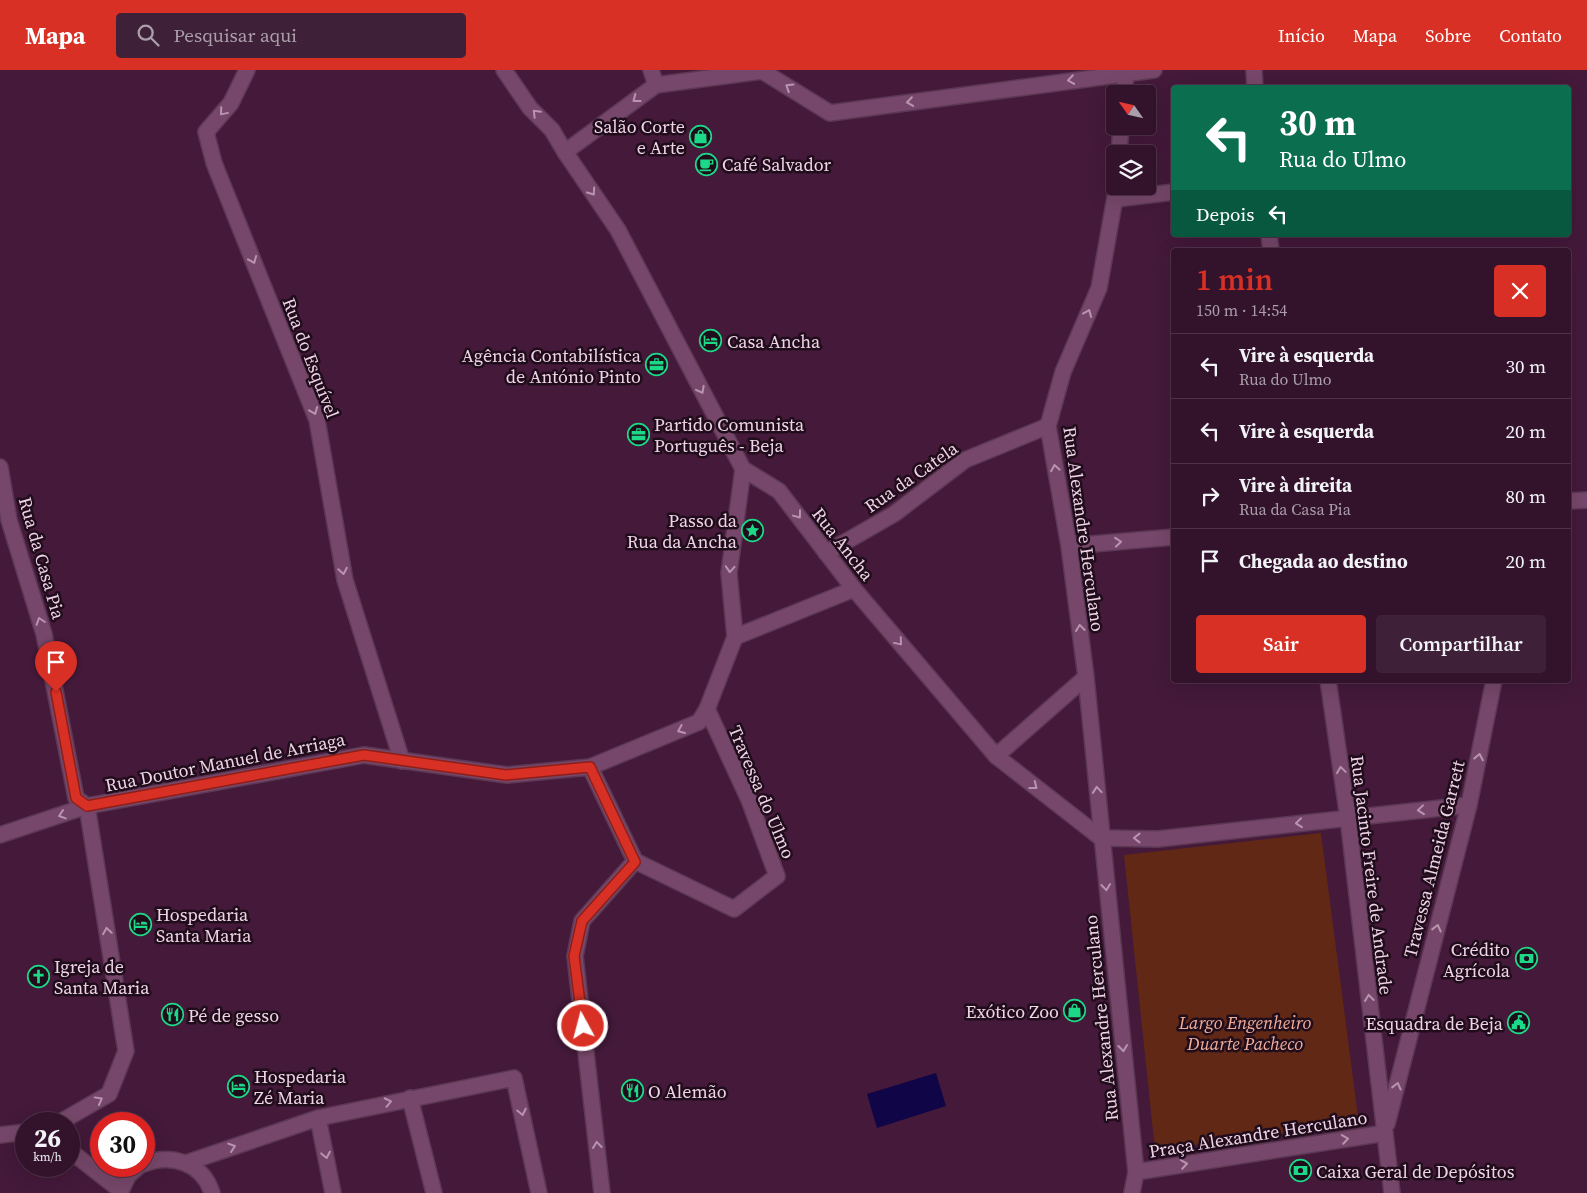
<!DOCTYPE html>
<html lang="pt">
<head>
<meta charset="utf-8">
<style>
  body { margin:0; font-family:"Source Serif 4",serif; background:#3e2038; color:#f1f3f6; height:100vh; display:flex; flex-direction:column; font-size:19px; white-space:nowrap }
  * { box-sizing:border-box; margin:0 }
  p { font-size:16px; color:#a99ea9 }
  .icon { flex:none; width:28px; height:28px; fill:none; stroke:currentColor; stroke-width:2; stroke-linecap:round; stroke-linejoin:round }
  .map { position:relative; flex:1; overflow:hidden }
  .sheet { position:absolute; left:1171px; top:178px; width:400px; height:435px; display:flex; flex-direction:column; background:#33132c; border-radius:5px; box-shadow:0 5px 20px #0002,0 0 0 1px #4e3248 }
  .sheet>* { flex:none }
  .banner { position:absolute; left:1171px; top:15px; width:400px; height:152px; border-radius:5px; box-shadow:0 5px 20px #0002,0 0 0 1px #4e3248; background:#0b6e4f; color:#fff; overflow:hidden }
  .needle { width:32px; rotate:304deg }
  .fabs { position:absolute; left:1106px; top:15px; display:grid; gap:10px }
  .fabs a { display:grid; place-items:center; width:50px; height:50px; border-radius:5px; background:#33132c; box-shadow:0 5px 20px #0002,0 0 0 1px #4e3248; font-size:25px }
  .speed { position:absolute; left:15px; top:1042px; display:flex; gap:10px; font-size:25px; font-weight:700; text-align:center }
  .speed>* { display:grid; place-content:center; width:65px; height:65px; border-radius:50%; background:#33132c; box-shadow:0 5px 20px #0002,0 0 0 1px #4e3248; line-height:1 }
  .speed small { font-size:12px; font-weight:400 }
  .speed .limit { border:8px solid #d22; background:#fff; color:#111 }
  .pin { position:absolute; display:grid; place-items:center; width:42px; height:42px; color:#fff; margin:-51px -21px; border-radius:50% 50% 50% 0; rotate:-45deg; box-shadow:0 0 5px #0007 }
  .pin .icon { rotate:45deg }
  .me { position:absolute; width:55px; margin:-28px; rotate:353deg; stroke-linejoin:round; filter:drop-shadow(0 0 4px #0008) }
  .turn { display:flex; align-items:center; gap:18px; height:105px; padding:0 25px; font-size:22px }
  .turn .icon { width:65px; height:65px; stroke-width:2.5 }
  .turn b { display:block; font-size:35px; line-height:42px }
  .then { display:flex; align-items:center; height:48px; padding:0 25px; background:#0003; gap:10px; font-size:19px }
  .round { display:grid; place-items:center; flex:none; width:52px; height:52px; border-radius:5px; background:#3e2038 }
  .overview { display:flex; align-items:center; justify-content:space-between; height:85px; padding:0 25px }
  h1 { font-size:30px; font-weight:600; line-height:38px; color:#d93025 }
  .primary-button { display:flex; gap:10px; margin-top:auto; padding:10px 25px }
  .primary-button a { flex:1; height:58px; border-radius:5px; background:#d93025; color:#fff; font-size:20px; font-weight:600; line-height:58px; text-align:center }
  .primary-button a+a { background:#3e2038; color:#f1f3f6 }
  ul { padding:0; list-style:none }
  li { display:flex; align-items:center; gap:15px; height:65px; padding:0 25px; border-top:1px solid #4e3248 }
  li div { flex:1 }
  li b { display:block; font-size:19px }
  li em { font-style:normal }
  header { display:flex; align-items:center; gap:30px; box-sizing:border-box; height:70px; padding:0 25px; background:#d93025; color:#fff }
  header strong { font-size:24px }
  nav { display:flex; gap:28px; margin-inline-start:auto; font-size:18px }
  .search { width:350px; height:45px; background:#3e2038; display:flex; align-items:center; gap:12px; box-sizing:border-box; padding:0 18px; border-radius:5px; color:#a99ea9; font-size:19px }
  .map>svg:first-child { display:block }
  .green { fill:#612816 }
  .water { fill:#100547 }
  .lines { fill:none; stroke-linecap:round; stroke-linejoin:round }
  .street-casing { stroke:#5c3854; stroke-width:18 }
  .street { stroke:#76476a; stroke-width:15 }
  .oneway { stroke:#b994af }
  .route-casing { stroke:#8d1f18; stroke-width:12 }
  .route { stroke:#d93025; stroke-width:9 }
  .labels { text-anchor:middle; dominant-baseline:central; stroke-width:5; stroke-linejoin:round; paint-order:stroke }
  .poi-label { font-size:18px; fill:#efd3e7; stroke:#200d1b; text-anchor:start }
  .street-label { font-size:18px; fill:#efd3e7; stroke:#200d1b }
  .park-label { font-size:18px; font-style:italic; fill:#f2ae9a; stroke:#200d1b }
</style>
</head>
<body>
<header>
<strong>Mapa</strong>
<div class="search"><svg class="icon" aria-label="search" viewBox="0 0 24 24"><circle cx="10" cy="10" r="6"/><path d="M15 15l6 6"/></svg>Pesquisar aqui</div>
<nav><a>Início</a><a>Mapa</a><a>Sobre</a><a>Contato</a></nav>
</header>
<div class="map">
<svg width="1587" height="1123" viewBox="0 0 1587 1123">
  <rect width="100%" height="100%" fill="#44193a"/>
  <polygon class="green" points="1321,763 1359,1054 1155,1080 1124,785"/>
  <polygon class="water" points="936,1003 946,1036 877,1058 867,1024"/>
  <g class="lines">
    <defs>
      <g id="street">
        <polyline points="247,0 231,33 206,62 214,93 317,350 345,510 402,691"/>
        <polyline points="504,0 530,38 552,60 565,82 618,160 743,399 779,421 854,519 996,686 1101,768"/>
        <polyline points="651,0 656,15"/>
        <polyline points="1254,0 1255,18"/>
        <polyline points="1124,24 1126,3"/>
        <polyline points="565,82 656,15 762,1 830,43 1154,0"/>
        <polyline points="1119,84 1121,56"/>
        <polyline points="1117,116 1099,218 1063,302 1048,356 1069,476 1086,607 1136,1102 1132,1123"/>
        <polyline points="1116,129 1174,122"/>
        <polyline points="1269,165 1271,180"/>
        <polyline points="0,397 9,450 44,564 76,728 87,736 126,981 109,1024 57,1054"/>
        <polyline points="1569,431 1587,430"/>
        <polyline points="1069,476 1174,467"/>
        <polyline points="826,483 894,444 965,390 1048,356"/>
        <polyline points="735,567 854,519"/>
        <polyline points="1328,610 1348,748 1392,1123"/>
        <polyline points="996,686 1086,607"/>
        <polyline points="590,697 635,791 582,851 575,886 602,1123"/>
        <polyline points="0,765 87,736 364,685 507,705 590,697 699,652 707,639 735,567 729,503 743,399"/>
        <polyline points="1101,768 1158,769 1469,735"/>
        <polyline points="635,791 734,839 777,806 749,730 707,639"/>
        <polyline points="410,1028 434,1123"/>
        <polyline points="318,1048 333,1123"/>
        <polyline points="1387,1054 1469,735 1494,610"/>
        <polyline points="0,1065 26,1062"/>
        <polyline points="69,1080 120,1120"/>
        <polyline points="186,1093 318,1048 514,1008 539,1123"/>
        <path d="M 144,1094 C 171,1083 203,1093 212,1123"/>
        <polyline points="1136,1102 1385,1063"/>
        <polyline points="120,1123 128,1106 139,1096"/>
      </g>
    </defs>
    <use href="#street" class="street-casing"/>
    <use href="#street" class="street"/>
  </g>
  <defs><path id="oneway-chevron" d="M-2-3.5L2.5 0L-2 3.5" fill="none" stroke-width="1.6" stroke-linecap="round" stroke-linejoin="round" transform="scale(1.25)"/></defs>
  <g class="oneway">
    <use href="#oneway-chevron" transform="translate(1071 10) rotate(172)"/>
    <use href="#oneway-chevron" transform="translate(789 17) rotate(-148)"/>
    <use href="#oneway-chevron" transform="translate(636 29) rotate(143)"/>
    <use href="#oneway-chevron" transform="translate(910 32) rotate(172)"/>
    <use href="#oneway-chevron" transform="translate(223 42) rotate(130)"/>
    <use href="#oneway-chevron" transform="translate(536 43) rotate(-135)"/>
    <use href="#oneway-chevron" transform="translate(592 122) rotate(55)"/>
    <use href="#oneway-chevron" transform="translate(253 190) rotate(68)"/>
    <use href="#oneway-chevron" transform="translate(1088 243) rotate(-67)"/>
    <use href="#oneway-chevron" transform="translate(701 320) rotate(62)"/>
    <use href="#oneway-chevron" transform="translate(314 341) rotate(68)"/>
    <use href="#oneway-chevron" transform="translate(1055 398) rotate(-100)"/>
    <use href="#oneway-chevron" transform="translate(798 445) rotate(53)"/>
    <use href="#oneway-chevron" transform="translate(1118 472) rotate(-5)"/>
    <use href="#oneway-chevron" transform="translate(730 499) rotate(94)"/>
    <use href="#oneway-chevron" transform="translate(343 501) rotate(80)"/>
    <use href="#oneway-chevron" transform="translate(40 551) rotate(-108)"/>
    <use href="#oneway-chevron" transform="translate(1080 558) rotate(-97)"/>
    <use href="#oneway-chevron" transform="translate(899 572) rotate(50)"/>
    <use href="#oneway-chevron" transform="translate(681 660) rotate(157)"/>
    <use href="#oneway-chevron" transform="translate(1479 687) rotate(-79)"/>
    <use href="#oneway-chevron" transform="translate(1341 700) rotate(-98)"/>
    <use href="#oneway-chevron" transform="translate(1034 716) rotate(38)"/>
    <use href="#oneway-chevron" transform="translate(1097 720) rotate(-95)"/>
    <use href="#oneway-chevron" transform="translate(1421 740) rotate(174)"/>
    <use href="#oneway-chevron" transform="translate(62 745) rotate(162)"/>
    <use href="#oneway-chevron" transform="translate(1299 753) rotate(174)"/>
    <use href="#oneway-chevron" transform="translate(1137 768) rotate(-180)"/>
    <use href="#oneway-chevron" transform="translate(1106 817) rotate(84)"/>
    <use href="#oneway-chevron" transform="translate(1437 858) rotate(-76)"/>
    <use href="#oneway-chevron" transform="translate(107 861) rotate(-99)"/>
    <use href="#oneway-chevron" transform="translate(1369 928) rotate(-97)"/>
    <use href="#oneway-chevron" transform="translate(1123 978) rotate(84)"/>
    <use href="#oneway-chevron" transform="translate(1397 1016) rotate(-76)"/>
    <use href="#oneway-chevron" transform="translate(99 1030) rotate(-29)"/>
    <use href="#oneway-chevron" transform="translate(388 1032) rotate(-12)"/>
    <use href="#oneway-chevron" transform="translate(522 1042) rotate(78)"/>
    <use href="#oneway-chevron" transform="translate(1345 1069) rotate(-9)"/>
    <use href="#oneway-chevron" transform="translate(597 1075) rotate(-97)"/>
    <use href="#oneway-chevron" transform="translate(232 1077) rotate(-19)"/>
    <use href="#oneway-chevron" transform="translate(326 1085) rotate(79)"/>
    <use href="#oneway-chevron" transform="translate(1184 1094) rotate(-9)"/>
  </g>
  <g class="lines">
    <defs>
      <polyline id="route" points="56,622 76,728 87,736 364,685 506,705 590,697 635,792 582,851 574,886 583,956"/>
    </defs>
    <use href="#route" class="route-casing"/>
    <use href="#route" class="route"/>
  </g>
  <defs>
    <symbol id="shop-ring" viewBox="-11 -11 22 22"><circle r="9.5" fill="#200d1b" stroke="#1cd988" stroke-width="1.5"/><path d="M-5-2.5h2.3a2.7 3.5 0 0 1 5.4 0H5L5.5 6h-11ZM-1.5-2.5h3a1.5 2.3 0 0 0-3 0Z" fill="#1cd988"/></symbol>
    <symbol id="cafe-ring" viewBox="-11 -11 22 22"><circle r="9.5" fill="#200d1b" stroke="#1cd988" stroke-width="1.5"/><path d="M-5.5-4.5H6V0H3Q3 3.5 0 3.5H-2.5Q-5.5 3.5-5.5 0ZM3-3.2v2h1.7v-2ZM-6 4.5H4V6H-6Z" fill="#1cd988"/></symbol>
    <symbol id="hotel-ring" viewBox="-11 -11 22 22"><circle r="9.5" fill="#200d1b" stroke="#1cd988" stroke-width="1.5"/><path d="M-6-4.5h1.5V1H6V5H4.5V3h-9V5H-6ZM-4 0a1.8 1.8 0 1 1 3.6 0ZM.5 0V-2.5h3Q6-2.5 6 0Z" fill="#1cd988"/></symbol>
    <symbol id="office-ring" viewBox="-11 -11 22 22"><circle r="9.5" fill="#200d1b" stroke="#1cd988" stroke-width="1.5"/><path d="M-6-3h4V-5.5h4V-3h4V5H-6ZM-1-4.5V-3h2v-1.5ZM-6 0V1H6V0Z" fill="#1cd988"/></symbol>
    <symbol id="sight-ring" viewBox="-11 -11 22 22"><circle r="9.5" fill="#200d1b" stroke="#1cd988" stroke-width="1.5"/><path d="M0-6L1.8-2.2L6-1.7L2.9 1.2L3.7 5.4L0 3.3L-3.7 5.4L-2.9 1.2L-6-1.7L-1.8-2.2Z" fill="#1cd988"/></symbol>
    <symbol id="bank-ring" viewBox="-11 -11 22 22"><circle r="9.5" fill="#200d1b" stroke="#1cd988" stroke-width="1.5"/><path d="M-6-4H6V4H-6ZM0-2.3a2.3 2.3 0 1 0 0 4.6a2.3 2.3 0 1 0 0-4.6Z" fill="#1cd988"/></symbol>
    <symbol id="church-ring" viewBox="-11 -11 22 22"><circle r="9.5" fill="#200d1b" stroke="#1cd988" stroke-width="1.5"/><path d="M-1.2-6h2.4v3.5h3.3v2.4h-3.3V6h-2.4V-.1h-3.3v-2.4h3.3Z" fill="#1cd988"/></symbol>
    <symbol id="restaurant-ring" viewBox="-11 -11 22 22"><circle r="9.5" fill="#200d1b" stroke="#1cd988" stroke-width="1.5"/><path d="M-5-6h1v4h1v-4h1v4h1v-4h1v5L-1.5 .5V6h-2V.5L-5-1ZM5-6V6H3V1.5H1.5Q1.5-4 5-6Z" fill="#1cd988"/></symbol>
    <symbol id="civic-ring" viewBox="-11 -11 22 22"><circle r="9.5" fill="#200d1b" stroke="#1cd988" stroke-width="1.5"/><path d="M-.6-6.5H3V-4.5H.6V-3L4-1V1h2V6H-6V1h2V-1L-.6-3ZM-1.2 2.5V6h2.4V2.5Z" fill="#1cd988"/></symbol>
  </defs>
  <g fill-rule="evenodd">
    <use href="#shop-ring" x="688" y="54" width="25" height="25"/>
    <use href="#cafe-ring" x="694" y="82" width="25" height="25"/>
    <use href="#hotel-ring" x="698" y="258" width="25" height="25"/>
    <use href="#office-ring" x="644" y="282" width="25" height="25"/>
    <use href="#office-ring" x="626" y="352" width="25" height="25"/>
    <use href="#sight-ring" x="740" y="448" width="25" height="25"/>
    <use href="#hotel-ring" x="128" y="842" width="25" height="25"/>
    <use href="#bank-ring" x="1514" y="876" width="25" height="25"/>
    <use href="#church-ring" x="26" y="894" width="25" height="25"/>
    <use href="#shop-ring" x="1062" y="928" width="25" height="25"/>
    <use href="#restaurant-ring" x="160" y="932" width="25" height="25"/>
    <use href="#civic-ring" x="1506" y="940" width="25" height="25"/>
    <use href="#hotel-ring" x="226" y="1004" width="25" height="25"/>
    <use href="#restaurant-ring" x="620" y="1008" width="25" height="25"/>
    <use href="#bank-ring" x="1288" y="1088" width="25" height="25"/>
  </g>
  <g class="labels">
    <g class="poi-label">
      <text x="685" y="56" text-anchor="end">Salão Corte<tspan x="685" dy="21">e Arte</tspan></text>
      <text x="722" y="94">Café Salvador</text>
      <text x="727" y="271">Casa Ancha</text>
      <text x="641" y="285" text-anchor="end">Agência Contabilística<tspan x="641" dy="21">de António Pinto</tspan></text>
      <text x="654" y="354">Partido Comunista<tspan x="654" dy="21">Português - Beja</tspan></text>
      <text x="737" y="450" text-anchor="end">Passo da<tspan x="737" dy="21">Rua da Ancha</tspan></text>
      <text x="156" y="844">Hospedaria<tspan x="156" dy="21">Santa Maria</tspan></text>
      <text x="1510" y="879" text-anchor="end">Crédito<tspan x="1510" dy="21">Agrícola</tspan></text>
      <text x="54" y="896">Igreja de<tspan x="54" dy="21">Santa Maria</tspan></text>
      <text x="1059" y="941" text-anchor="end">Exótico Zoo</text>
      <text x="188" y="945">Pé de gesso</text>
      <text x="1503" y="953" text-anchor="end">Esquadra de Beja</text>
      <text x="254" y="1006">Hospedaria<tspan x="254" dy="21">Zé Maria</tspan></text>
      <text x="648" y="1021">O Alemão</text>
      <text x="1316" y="1101">Caixa Geral de Depósitos</text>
    </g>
    <g class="street-label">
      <text transform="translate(311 288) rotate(69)">Rua do Esquível</text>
      <text transform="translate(911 407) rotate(-35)">Rua da Catela</text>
      <text transform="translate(1084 459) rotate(82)">Rua Alexandre Herculano</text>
      <text transform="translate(843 474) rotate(52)">Rua Ancha</text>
      <text transform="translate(42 488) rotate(74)">Rua da Casa Pia</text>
      <text transform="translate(225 692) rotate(-11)">Rua Doutor Manuel de Arriaga</text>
      <text transform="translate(762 722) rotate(67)">Travessa do Ulmo</text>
      <text transform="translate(1434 789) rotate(-76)">Travessa Almeida Garrett</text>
      <text transform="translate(1372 805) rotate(83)">Rua Jacinto Freire de Andrade</text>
      <text transform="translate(1101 948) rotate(-96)">Rua Alexandre Herculano</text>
      <text transform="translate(1258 1064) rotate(-9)">Praça Alexandre Herculano</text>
    </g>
    <g class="park-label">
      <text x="1245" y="952">Largo Engenheiro<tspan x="1245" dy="21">Duarte Pacheco</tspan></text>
    </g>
  </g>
</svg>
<div class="fabs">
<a><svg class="needle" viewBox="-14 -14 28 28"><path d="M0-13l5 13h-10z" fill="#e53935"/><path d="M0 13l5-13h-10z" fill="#a99ea9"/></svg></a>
<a><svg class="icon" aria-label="layers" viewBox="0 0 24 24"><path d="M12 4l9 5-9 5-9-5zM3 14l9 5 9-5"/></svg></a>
</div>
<div class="speed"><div>26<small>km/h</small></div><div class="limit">30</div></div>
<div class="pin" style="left:56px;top:622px;background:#d93025"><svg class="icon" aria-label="arrive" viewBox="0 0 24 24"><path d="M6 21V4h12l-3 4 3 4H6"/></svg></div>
<svg class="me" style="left:583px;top:956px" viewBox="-20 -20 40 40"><circle r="17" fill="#d93025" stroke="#fff" stroke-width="3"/><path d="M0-11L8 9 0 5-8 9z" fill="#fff"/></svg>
<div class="banner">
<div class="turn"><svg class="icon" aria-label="left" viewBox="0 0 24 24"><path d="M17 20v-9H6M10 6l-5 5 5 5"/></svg><div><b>30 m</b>Rua do Ulmo</div></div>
<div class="then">Depois<svg class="icon" aria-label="left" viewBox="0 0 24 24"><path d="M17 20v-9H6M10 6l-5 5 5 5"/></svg></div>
</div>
<section class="sheet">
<div class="overview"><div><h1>1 min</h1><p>150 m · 14:54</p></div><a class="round" style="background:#d93025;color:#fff"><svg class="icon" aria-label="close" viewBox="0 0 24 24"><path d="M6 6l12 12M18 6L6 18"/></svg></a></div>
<ul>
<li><svg class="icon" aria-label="left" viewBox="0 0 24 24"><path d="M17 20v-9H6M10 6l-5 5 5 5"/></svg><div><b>Vire à esquerda</b><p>Rua do Ulmo</p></div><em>30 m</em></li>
<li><svg class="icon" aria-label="left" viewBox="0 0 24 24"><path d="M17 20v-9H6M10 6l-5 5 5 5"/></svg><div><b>Vire à esquerda</b></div><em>20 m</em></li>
<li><svg class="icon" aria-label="right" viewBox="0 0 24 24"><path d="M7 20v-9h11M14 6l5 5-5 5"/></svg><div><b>Vire à direita</b><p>Rua da Casa Pia</p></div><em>80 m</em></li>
<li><svg class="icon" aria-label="arrive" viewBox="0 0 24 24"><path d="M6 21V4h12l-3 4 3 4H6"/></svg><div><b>Chegada ao destino</b></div><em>20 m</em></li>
</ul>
<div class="primary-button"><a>Sair</a><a>Compartilhar</a></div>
</section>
</div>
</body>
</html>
